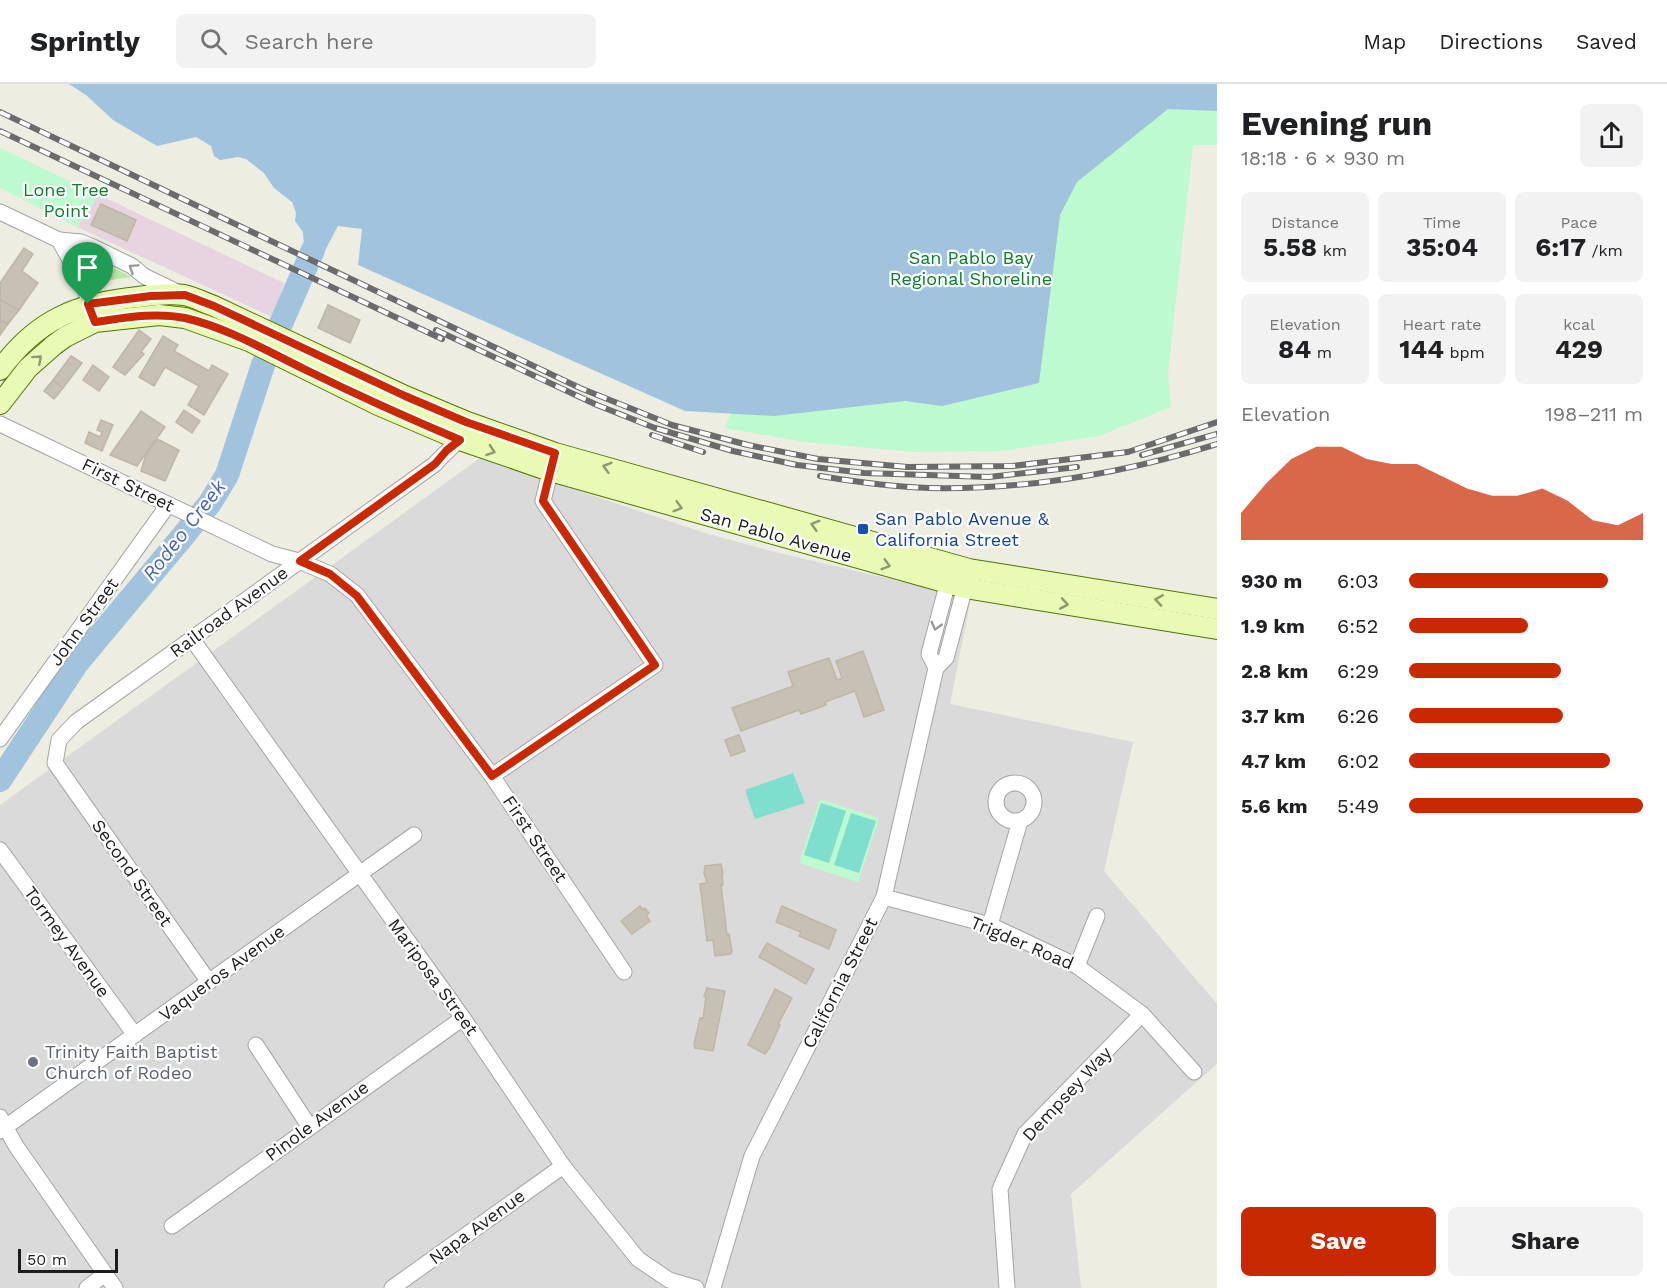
<!DOCTYPE html>
<meta charset="utf-8">
<style>
:root{--surface:#fff;--page:#f2f2f2;--text:#202124;--muted:#757577;--line:#e0e0e0;--accent:#c92900}
body{margin:0;font-family:"Work Sans",sans-serif;background:var(--page);color:var(--text);height:100vh;display:flex;flex-direction:column;font-size:22px;white-space:nowrap}
*{box-sizing:border-box;margin:0}
p{font-size:20px;color:var(--muted)}
.icon{flex:none;width:33px;height:33px;fill:none;stroke:currentColor;stroke-width:2;stroke-linecap:round;stroke-linejoin:round}
.map{position:relative;flex:1;overflow:hidden}
.panel{display:flex;flex-direction:column;background:var(--surface);width:450px}
.panel>*{flex:none}
.scale{position:absolute;left:18px;bottom:15px;width:100px;box-sizing:border-box;padding-left:6px;border:3px solid #1d1d1d;border-top:0;font-size:16px;line-height:21px;white-space:nowrap;color:#1d1d1d;-webkit-text-stroke:4px #fff;paint-order:stroke}
.pin{position:absolute;display:grid;place-items:center;width:51px;height:51px;color:#fff;margin:-62px -26px;border-radius:50% 50% 50% 0;rotate:-45deg;box-shadow:0 0 6px #0007}
.pin .icon{rotate:45deg}
.round{display:grid;place-items:center;flex:none;width:63px;height:63px;border-radius:9px;background:var(--page)}
.headline{display:flex;align-items:center;justify-content:space-between;height:102px;padding:0 24px}
h1{font-size:33px;font-weight:700;line-height:45px}
.metrics{display:grid;grid-template-columns:repeat(3,1fr);gap:9px;height:102px;padding:6px 24px}
.metrics div{display:grid;align-content:center;border-radius:9px;background:var(--page);text-align:center}
.metrics b{font-size:26px;font-weight:700}
.metrics small{font-size:16px;font-weight:400}
.metrics p{font-size:16px}
.chart{height:168px;padding:12px 24px}
.chart p{display:flex;justify-content:space-between}
.chart svg{width:100%;height:108px;margin-top:6px;fill:var(--accent);opacity:.7}
.primary-button{display:flex;gap:12px;margin-top:auto;padding:12px 24px}
.primary-button a{flex:1;height:69px;border-radius:9px;background:var(--accent);color:#fff;font-size:24px;font-weight:700;line-height:69px;text-align:center}
.primary-button a+a{background:var(--page);color:var(--text)}
ul{padding:0 24px;list-style:none;font-size:20px}
li{display:grid;grid-template-columns:96px 72px 1fr;align-items:center;height:45px}
li i{height:15px;border-radius:8px;background:var(--accent)}
header{display:flex;align-items:center;gap:36px;box-sizing:border-box;height:84px;padding:0 30px;background:var(--surface);border-bottom:2px solid var(--line)}
header strong{font-size:28px}
nav{display:flex;gap:33px;margin-inline-start:auto;font-size:21px}
.search{width:420px;height:54px;background:var(--page);display:flex;align-items:center;gap:15px;box-sizing:border-box;padding:0 21px;border-radius:9px;color:var(--muted);font-size:22px}
main{display:flex;flex:1;min-height:0}
.map>svg:first-child{display:block}
.residential{fill:#dbdada}
.industrial{fill:#e7d4e0}
.grass{fill:#baeaa6}
.park{fill:#bdfacf}
.pitch{fill:#7edfce}
.water{fill:#a1c3dd}
.lines{fill:none;stroke-linecap:round;stroke-linejoin:round}
.river{stroke:#a1c3dd;stroke-width:24}
.building{fill:#c6c0b5;stroke:#c0b6a4;stroke-width:1.5}
.street-casing{stroke:#a4a4a4;stroke-width:17}
.secondary-casing{stroke:#517403;stroke-width:22}
.street{stroke:#fff;stroke-width:15}
.secondary{stroke:#e8fab4;stroke-width:20}
.rail-casing{stroke:#6b6b6b;stroke-width:6}
.rail{stroke:#fff;stroke-width:4;stroke-dasharray:11;stroke-linecap:butt}
.oneway{stroke:#999}
.oneway2{stroke:#8d9770}
.route-casing{stroke:#fff;stroke-width:12}
.route{stroke:#c92900;stroke-width:8}
.transit-dot{fill:#1a4fb4;stroke:#fff;stroke-width:2}
.worship-dot{fill:#6b7280;stroke:#fff;stroke-width:2}
.labels{text-anchor:middle;stroke-width:4.5;stroke-linejoin:round;paint-order:stroke}
.park-label{font-size:18px;fill:#097c2a;stroke:#fff}
.street-label{font-size:18px;fill:#1d1d1d;stroke:#fff}
.transit-label{font-size:18px;fill:#164399;stroke:#fff;text-anchor:start}
.worship-label{font-size:18px;fill:#5b616d;stroke:#fff;text-anchor:start}
.water-label{font-size:20px;font-style:italic;fill:#4866ad;stroke:#fff}
</style>
<header>
<strong>Sprintly</strong>
<div class="search"><svg class="icon" aria-label="search" viewBox="0 0 24 24"><circle cx="10" cy="10" r="6"/><path d="M15 15l6 6"/></svg>Search here</div>
<nav><a>Map</a><a>Directions</a><a>Saved</a></nav>
</header>
<main>
<div class="map">
<svg width="1217" height="1204" viewBox="0 0 1217 1204">
<rect width="100%" height="100%" fill="#eeede2"/>
<polygon class="residential" points="480,374 705,449 775,468 971,514 950,620 1133,658 1104,787 1217,920 1217,980 1071,1110 1081,1204 0,1204 0,721"/>
<polygon class="industrial" points="99,111 284,199 276,226 270,232 77,143"/>
<polygon class="grass" points="86,172 89,172 132,193 98,198 86,177 85,174"/>
<g class="park">
<polygon points="779,0 1217,0 1217,61 1193,61 1168,290 1171,323 1099,352 1001,367 913,368 804,358 725,344 730,330"/>
<polygon points="0,64 99,111 77,143 0,104"/>
<polygon points="820,715 879,734 858,798 799,779"/>
</g>
<g class="pitch">
<polygon points="793,689 805,719 755,735 745,706"/>
<polygon points="821,719 846,727 829,779 804,771"/>
<polygon points="851,729 876,737 859,789 834,781"/>
</g>
<polygon class="water" points="69,0 1217,0 1217,27 1168,25 1077,98 1060,131 1039,299 942,322 905,317 774,332 685,327 358,181 362,145 338,142 323,170 304,162 303,148 295,137 296,129 292,118 274,104 264,89 246,75 238,73 220,76 214,72 211,62 196,53 157,62 113,36 86,11"/>
<g class="lines">
<polyline class="river" points="0,696 77,579 183,452 210,419 227,391 263,281 313,166"/>
</g>
<g class="building">
<polygon points="101,120 136,136 127,157 91,141"/>
<polygon points="24,164 33,170 22,187 38,199 19,226 0,216 0,199"/>
<polygon points="0,216 19,226 8,240 0,236"/>
<polygon points="328,221 360,236 350,259 318,244"/>
<polygon points="0,236 8,240 0,251"/>
<polygon points="139,246 151,255 141,268 144,270 125,291 113,283"/>
<polygon points="163,252 178,261 174,267 209,287 212,281 228,290 204,331 188,321 199,302 165,283 154,302 139,293"/>
<polygon points="71,272 82,279 63,304 53,296"/>
<polygon points="93,281 109,293 99,307 83,296"/>
<polygon points="53,296 63,304 54,315 44,307"/>
<polygon points="184,326 200,337 192,349 176,338"/>
<polygon points="141,327 165,343 137,382 110,371"/>
<polygon points="101,336 113,341 102,367 85,359 89,348 100,353 102,348 97,346"/>
<polygon points="157,355 179,366 165,397 141,387 146,370"/>
<polygon points="863,567 884,626 864,633 855,607 825,618 826,621 801,630 799,626 741,647 732,624 793,602 788,588 829,574 837,596 842,594 836,577"/>
<polygon points="739,651 745,667 731,672 725,656"/>
<polygon points="721,780 723,790 722,790 723,801 721,801 727,851 729,850 732,867 731,870 715,872 713,856 707,857 700,800 707,799 704,789 705,782"/>
<polygon points="640,822 643,826 645,824 649,829 646,831 650,837 632,850 621,837"/>
<polygon points="782,822 836,846 829,865 799,852 801,848 776,838"/>
<polygon points="767,859 814,885 806,900 759,873"/>
<polygon points="707,904 725,907 713,967 695,964 694,960 700,934 703,934 706,913 704,912"/>
<polygon points="775,905 792,914 778,940 780,941 770,963 765,970 748,961"/>
</g>
<g class="lines">
<g class="street-casing">
<g id="street">
<polyline points="0,128 59,156 84,201 92,230"/>
<polyline points="59,156 81,158 93,163 132,182 144,192 179,209"/>
<polyline points="0,340 272,470 299,477 330,490 357,511 492,692 624,888"/>
<polyline points="192,555 463,934 563,1082 638,1175 669,1196 696,1204"/>
<polyline points="936,584 929,570 950,490"/>
<polyline points="0,655 168,421"/>
<polyline points="492,692 655,581 543,417 553,376"/>
<circle cx="1015" cy="718" r="19"/>
<polyline points="0,766 135,951"/>
<polyline points="884,813 990,841 1077,882 1142,930 1194,988"/>
<polyline points="990,841 1020,737"/>
<polyline points="1077,882 1097,832"/>
<path d="M209,898L55,679L59,656L76,638L435,380C444,369 458,360 463,348"/>
<polyline points="256,961 309,1042"/>
<polyline points="0,1033 16,1062 115,1204"/>
<polyline points="0,1047 414,751"/>
<polyline points="172,1142 463,934"/>
<polyline points="87,1204 105,1190"/>
<polyline points="392,1204 563,1082"/>
<polyline points="713,1204 752,1072 884,813 936,584 946,574 967,495"/>
<polyline points="1007,1204 1000,1105 1025,1050 1142,930"/>
</g>
</g>
<g class="secondary-casing">
<g id="secondary">
<path d="M0,286C36,236 77,219 138,213C152,211 169,209 184,211C194,213 205,219 214,222L405,312L467,338L555,369L969,485L1217,525"/>
<polyline points="0,320 28,284 54,261 65,253 95,238 159,231 185,234 249,257 378,321 460,356 550,387 965,504 1217,545"/>
</g>
</g>
<use href="#street" class="street"/>
<use href="#secondary" class="secondary"/>
<g class="rail-casing">
<g id="rail">
<polyline points="0,28 580,304 672,341 748,361 818,375 907,383 1013,382 1128,368 1217,338"/>
<polyline points="0,47 442,255"/>
<polyline points="436,246 597,321 655,344 733,367 797,381 864,389 989,393 1077,383"/>
<polyline points="652,351 703,368"/>
<polyline points="1142,371 1217,350"/>
<path d="M820,392C857,398 893,403 929,404C1027,406 1124,389 1217,360"/>
</g>
</g>
<use href="#rail" class="rail"/>
</g>
<defs><path id="oneway-chevron" d="M-2-3.5L2.5 0L-2 3.5" fill="none" stroke-width="1.6" stroke-linecap="round" stroke-linejoin="round" transform="scale(1.5)"/></defs>
<g class="oneway">
<use href="#oneway-chevron" transform="translate(133 184) rotate(-146)"/>
<use href="#oneway-chevron" transform="translate(936 542) rotate(105)"/>
</g>
<g class="oneway2">
<use href="#oneway-chevron" transform="translate(38 275) rotate(-42)"/>
<use href="#oneway-chevron" transform="translate(491 367) rotate(19)"/>
<use href="#oneway-chevron" transform="translate(607 383) rotate(-164)"/>
<use href="#oneway-chevron" transform="translate(678 423) rotate(16)"/>
<use href="#oneway-chevron" transform="translate(815 441) rotate(-164)"/>
<use href="#oneway-chevron" transform="translate(886 481) rotate(16)"/>
<use href="#oneway-chevron" transform="translate(1159 516) rotate(-171)"/>
<use href="#oneway-chevron" transform="translate(1064 520) rotate(10)"/>
</g>
<g class="lines">
<g class="route-casing">
<path id="route" d="M185,211L214,222L405,312L466,338L555,369L543,417L655,581L492,692L357,512L330,490L300,477L435,380L447,366L460,356C408,334 357,311 306,286C267,267 228,244 185,234C155,228 124,234 95,238L88,220L151,212Z"/>
</g>
<use href="#route" class="route"/>
</g>
<rect class="transit-dot" x="857" y="439" width="12" height="12" rx="3"/>
<circle class="worship-dot" cx="33" cy="978" r="6"/>
<g class="labels">
<g class="park-label">
<text x="66" y="112">Lone Tree<tspan x="66" dy="21">Point</tspan></text>
<text x="971" y="180">San Pablo Bay<tspan x="971" dy="21">Regional Shoreline</tspan></text>
</g>
<g class="street-label">
<text transform="translate(128 401) rotate(26)" y="6">First Street</text>
<text transform="translate(776 451) rotate(16)" y="6">San Pablo Avenue</text>
<text transform="translate(229 528) rotate(-36)" y="6">Railroad Avenue</text>
<text transform="translate(84 538) rotate(-54)" y="6">John Street</text>
<text transform="translate(535 755) rotate(56)" y="6">First Street</text>
<text transform="translate(132 789) rotate(55)" y="6">Second Street</text>
<text transform="translate(67 858) rotate(54)" y="6">Tormey Avenue</text>
<text transform="translate(1022 859) rotate(23)" y="6">Trigder Road</text>
<text transform="translate(222 889) rotate(-36)" y="6">Vaqueros Avenue</text>
<text transform="translate(433 893) rotate(54)" y="6">Mariposa Street</text>
<text transform="translate(840 899) rotate(-63)" y="6">California Street</text>
<text transform="translate(1067 1010) rotate(-47)" y="6">Dempsey Way</text>
<text transform="translate(317 1037) rotate(-36)" y="6">Pinole Avenue</text>
<text transform="translate(477 1143) rotate(-36)" y="6">Napa Avenue</text>
</g>
<g class="transit-label">
<text x="875" y="441">San Pablo Avenue &amp;<tspan x="875" dy="21">California Street</tspan></text>
</g>
<g class="worship-label">
<text x="45" y="974">Trinity Faith Baptist<tspan x="45" dy="21">Church of Rodeo</tspan></text>
</g>
<g class="water-label">
<text transform="translate(184 446) rotate(-52)" y="7">Rodeo Creek</text>
</g>
</g>
</svg>
<div class="scale">50 m</div>
<div class="pin" style="left:88px;top:220px;background:#1e9e55"><svg class="icon" aria-label="arrive" viewBox="0 0 24 24"><path d="M6 21V4h12l-3 4 3 4H6"/></svg></div>
</div>
<section class="panel">
<div class="headline"><div><h1>Evening run</h1><p>18:18 · 6 × 930 m</p></div><a class="round"><svg class="icon" aria-label="share" viewBox="0 0 24 24"><path d="M12 15V3M7 8l5-5 5 5M5 13v7h14v-7"/></svg></a></div>
<div class="metrics">
<div><p>Distance</p><b>5.58<small> km</small></b></div>
<div><p>Time</p><b>35:04</b></div>
<div><p>Pace</p><b>6:17<small> /km</small></b></div>
</div>
<div class="metrics">
<div><p>Elevation</p><b>84<small> m</small></b></div>
<div><p>Heart rate</p><b>144<small> bpm</small></b></div>
<div><p>kcal</p><b>429</b></div>
</div>
<div class="chart"><p><span>Elevation</span>198–211 m</p>
<svg viewBox="0 0 160 44" preserveAspectRatio="none"><path d="M0 44V33L10 21L20 11L30 6L40 6L50 11L60 13L70 13L80 18L90 23L100 26L110 26L120 23L130 28L140 36L150 38L160 33V44z"/></svg>
</div>
<ul>
<li><b>930 m</b>6:03<i style="width:85%"></i></li>
<li><b>1.9 km</b>6:52<i style="width:51%"></i></li>
<li><b>2.8 km</b>6:29<i style="width:65%"></i></li>
<li><b>3.7 km</b>6:26<i style="width:66%"></i></li>
<li><b>4.7 km</b>6:02<i style="width:86%"></i></li>
<li><b>5.6 km</b>5:49<i style="width:100%"></i></li>
</ul>
<div class="primary-button"><a>Save</a><a>Share</a></div>
</section>
</main>
